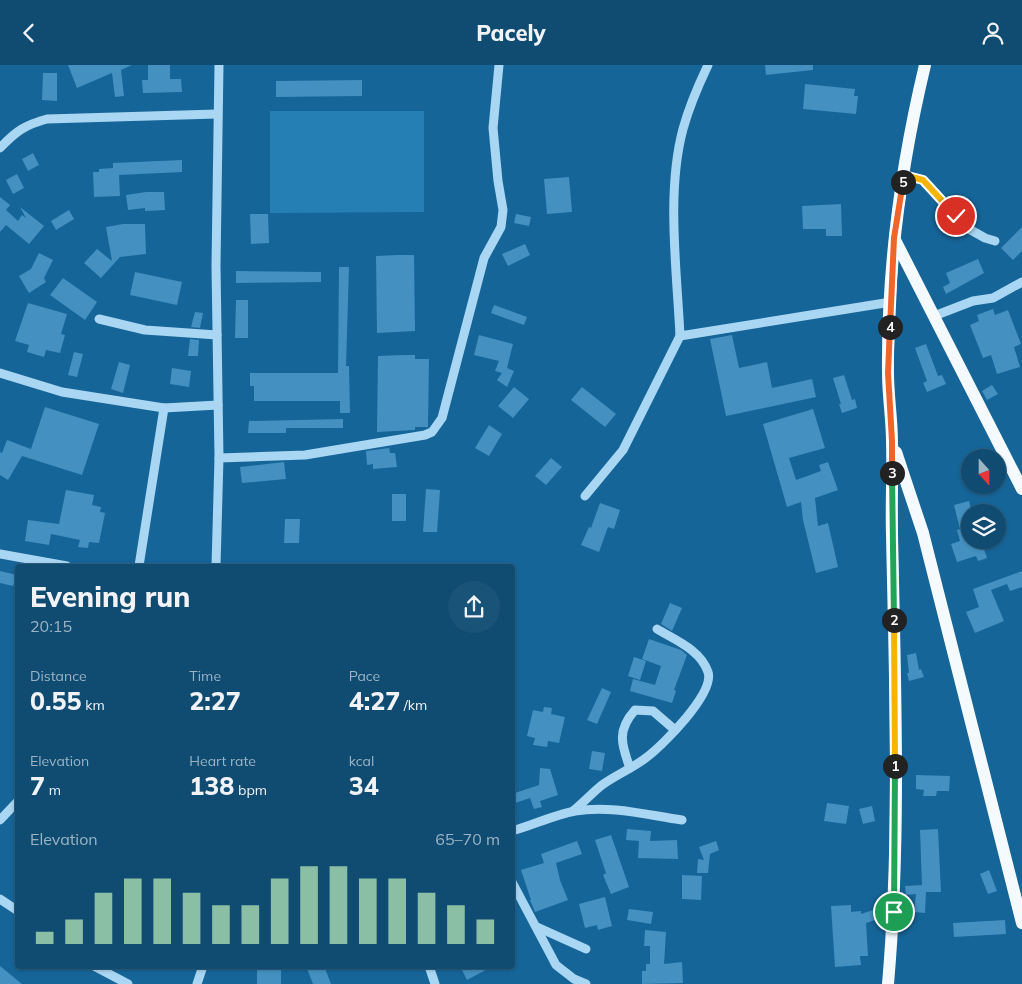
<!DOCTYPE html>
<meta charset="utf-8">
<style>
:root{--surface:#104c72;--page:#195377;--text:#f1f3f6;--muted:#9cb4c4;--line:#306384;--accent:#8abfa5}
body{margin:0;font-family:Mulish,sans-serif;background:var(--page);color:var(--text);height:100vh;display:flex;flex-direction:column;font-size:19px;white-space:nowrap}
*{box-sizing:border-box;margin:0}
p{font-size:16px;color:var(--muted)}
.icon{flex:none;width:28px;height:28px;fill:none;stroke:currentColor;stroke-width:2;stroke-linecap:round;stroke-linejoin:round}
.map{position:relative;flex:1;overflow:hidden}
.sheet{position:absolute;left:15px;top:499px;width:500px;height:405px;display:flex;flex-direction:column;background:var(--surface);border-radius:5px;box-shadow:0 1px 4px #0004,0 0 0 1px var(--line)}
.sheet>*{flex:none}
.needle{width:32px;rotate:159deg}
.buttons{position:absolute;left:961px;top:384px;display:grid;gap:10px}
.buttons a{display:grid;place-items:center;width:45px;height:45px;border-radius:50%;background:var(--surface);box-shadow:0 1px 4px #0004,0 0 0 1px var(--line);font-size:25px}
.pin{position:absolute;display:grid;place-items:center;width:42px;height:42px;color:#fff;margin:-21px;border:2px solid #fff;border-radius:50%;box-shadow:0 1px 5px #0007}
.km{position:absolute;width:25px;height:25px;margin:-12px;border-radius:50%;background:#222;color:#fff;font-size:14px;line-height:25px;text-align:center}
.round{display:grid;place-items:center;flex:none;width:52px;height:52px;border-radius:26px;background:var(--page)}
.head{display:flex;align-items:center;justify-content:space-between;height:85px;padding:0 15px}
h1{font-size:28px;font-weight:800;line-height:38px}
.metrics{display:grid;grid-template-columns:repeat(3,1fr);gap:8px;height:85px;padding:5px 15px}
.metrics div{display:grid;align-content:center}
.metrics b{font-size:25px;font-weight:800}
.metrics small{font-size:14px;font-weight:400}
.metrics p{font-size:14px}
.chart{height:140px;padding:10px 15px}
.chart p{display:flex;justify-content:space-between}
.chart svg{width:100%;height:90px;margin-top:5px;stroke:var(--accent);stroke-width:6}
header{display:flex;justify-content:space-between;align-items:center;height:65px;padding:0 15px;background:var(--surface);font-size:22px;font-weight:800}
.map>svg:first-child{display:block}
.green{fill:#257fb5}
.building{fill:#4390c1}
.lines{fill:none;stroke-linecap:round;stroke-linejoin:round}
.minor{stroke:#a9d6f2;stroke-width:9}
.major{stroke:#f4faff;stroke-width:12}
.split-1-casing{stroke:#fff;stroke-width:10}
.split-2-casing{stroke:#fff;stroke-width:10}
.split-3-casing{stroke:#fff;stroke-width:10}
.split-4-casing{stroke:#fff;stroke-width:10}
.split-5-casing{stroke:#fff;stroke-width:10}
.split-6-casing{stroke:#fff;stroke-width:10}
.split-1{stroke:#22a559;stroke-width:6}
.split-2{stroke:#f5b400;stroke-width:6}
.split-3{stroke:#22a559;stroke-width:6}
.split-4{stroke:#f0652b;stroke-width:6}
.split-5{stroke:#f0652b;stroke-width:6}
.split-6{stroke:#f5b400;stroke-width:6}
</style>
<header><svg class="icon" aria-label="back" viewBox="0 0 24 24"><path d="M15 5l-7 7 7 7"/></svg>Pacely<svg class="icon" aria-label="person" viewBox="0 0 24 24"><circle cx="12" cy="8" r="4"/><path d="M4 21q1-7 8-7t8 7"/></svg></header>
<div class="map">
<svg width="1022" height="919" viewBox="0 0 1022 919">
<rect width="100%" height="100%" fill="#166598"/>
<polygon class="green" points="270,46 424,46 424,147 270,148"/>
<g class="building">
<polygon points="68,0 132,0 121,5 124,31 115,32 112,8 77,23"/>
<polygon points="148,0 170,0 170,14 181,14 182,27 143,28 142,15 148,15"/>
<polygon points="765,0 813,0 813,5 766,10"/>
<polygon points="43,8 57,8 57,36 42,35"/>
<polygon points="362,15 362,31 276,32 276,16"/>
<polygon points="805,19 855,24 854,31 858,31 856,49 803,44"/>
<polygon points="33,88 39,100 28,106 22,94"/>
<polygon points="182,95 182,107 119,110 120,131 94,132 93,107 99,107 99,104 113,103 113,98"/>
<polygon points="17,109 24,123 13,129 6,115"/>
<polygon points="569,112 572,147 547,149 544,114"/>
<polygon points="146,127 164,127 165,145 145,146 145,143 128,145 126,130"/>
<polygon points="0,132 10,140 6,145 18,156 22,150 26,153 20,142 44,161 29,179 6,160 0,167"/>
<polygon points="841,139 842,171 826,171 826,164 803,164 802,141"/>
<polygon points="69,145 74,154 56,165 51,156"/>
<polygon points="250,149 268,149 269,178 251,179"/>
<polygon points="516,149 531,152 529,161 514,158"/>
<polygon points="123,159 145,159 146,189 120,192 101,213 84,198 97,184 112,196 106,162"/>
<polygon points="1022,162 1022,186 1013,195 1001,183"/>
<polygon points="525,179 530,190 508,201 502,189"/>
<polygon points="39,188 53,195 44,213 46,217 29,228 19,211 31,204"/>
<polygon points="398,190 414,190 415,266 377,268 376,191"/>
<polygon points="978,194 984,208 946,229 943,222 950,218 946,208"/>
<polygon points="339,202 349,202 346,301 349,301 350,348 340,348 340,336 254,336 254,321 250,321 250,308 338,308"/>
<polygon points="236,206 321,207 321,217 236,218"/>
<polygon points="135,207 182,217 177,240 130,230"/>
<polygon points="63,213 97,237 85,255 50,230"/>
<polygon points="236,235 248,235 248,273 235,273"/>
<polygon points="28,238 67,249 61,269 65,270 60,288 46,285 44,292 27,287 29,280 15,276"/>
<polygon points="494,240 527,252 524,260 491,248"/>
<polygon points="993,244 995,250 1008,245 1021,279 1014,282 1020,302 997,309 991,290 983,293 970,260 979,256 977,250"/>
<polygon points="195,247 203,248 200,263 191,262"/>
<polygon points="479,270 513,279 507,303 514,306 507,322 497,315 502,308 495,306 499,296 474,290"/>
<polygon points="732,270 739,303 767,297 772,323 812,314 816,332 726,351 710,274"/>
<polygon points="190,274 199,275 198,291 188,291"/>
<polygon points="926,279 938,311 942,310 946,319 927,327 923,318 927,316 915,283"/>
<polygon points="74,287 83,289 77,312 68,310"/>
<polygon points="402,290 415,290 415,294 429,294 428,362 415,362 415,365 377,367 378,291"/>
<polygon points="119,297 130,300 123,328 111,324"/>
<polygon points="172,303 191,306 189,322 170,319"/>
<polygon points="844,310 852,335 855,334 857,343 842,348 839,339 841,339 833,313"/>
<polygon points="992,320 998,329 987,335 982,326"/>
<polygon points="514,322 529,334 513,353 498,341"/>
<polygon points="582,322 616,349 605,362 571,335"/>
<polygon points="45,342 99,359 82,410 22,391 8,415 0,410 0,387 2,388 7,375 31,384"/>
<polygon points="813,344 825,383 789,393 796,415 821,406 819,400 828,397 838,425 815,433 818,461 828,458 838,502 816,508 803,455 801,437 787,442 763,359"/>
<polygon points="343,354 343,363 286,363 286,368 248,368 249,356"/>
<polygon points="489,360 502,369 489,391 475,383"/>
<polygon points="389,383 390,388 395,388 397,402 373,404 373,399 367,400 366,386"/>
<polygon points="551,393 562,402 546,420 535,411"/>
<polygon points="284,397 286,414 242,418 240,402"/>
<polygon points="426,424 440,425 437,467 423,467"/>
<polygon points="66,425 94,430 92,440 101,442 100,447 105,448 99,478 89,477 88,483 78,482 80,475 51,469 49,480 25,476 28,455 59,459"/>
<rect x="392" y="429" width="14" height="27"/>
<polygon points="969,436 972,448 970,448 970,475 981,475 987,493 978,496 976,491 957,497 951,479 960,476 957,465 960,464 954,440"/>
<polygon points="600,438 620,445 614,464 608,462 599,487 581,480 589,462 591,463"/>
<polygon points="285,454 300,454 299,478 284,478"/>
<polygon points="0,506 17,510 13,521 0,518"/>
<polygon points="1022,506 1022,522 1010,526 1007,519 991,525 1004,556 975,568 966,547 979,542 973,524"/>
<polygon points="670,538 682,543 672,566 661,559"/>
<polygon points="649,574 681,585 687,590 674,625 676,626 672,638 630,626 633,614 655,620 661,601 642,594"/>
<polygon points="916,588 919,605 921,604 924,612 909,616 907,608 909,608 907,590"/>
<polygon points="634,592 646,596 640,615 628,611"/>
<polygon points="602,623 611,627 597,659 587,655"/>
<polygon points="544,642 552,643 551,649 565,652 559,678 548,676 547,682 533,680 535,673 527,671 533,645 543,647"/>
<polygon points="592,686 605,688 602,706 589,704"/>
<polygon points="540,703 550,704 558,730 540,736 542,742 534,744 530,733 512,739 512,729 539,720"/>
<polygon points="916,710 950,711 949,726 937,726 936,731 923,731 924,725 916,724"/>
<polygon points="827,738 849,741 846,759 824,756"/>
<polygon points="872,741 875,756 863,759 859,744"/>
<polygon points="627,764 651,766 650,776 677,775 678,794 638,793 639,776 626,775"/>
<polygon points="938,764 941,827 926,827 925,848 914,847 916,829 906,830 905,821 922,820 920,765"/>
<polygon points="611,770 629,822 611,829 603,810 606,808 595,775"/>
<polygon points="577,776 582,789 556,798 560,815 568,835 535,847 530,835 531,835 521,805 544,798 541,789"/>
<polygon points="716,776 719,785 710,789 708,808 697,808 698,794 704,795 699,782"/>
<polygon points="989,805 997,826 988,829 980,809"/>
<polygon points="682,810 702,811 701,835 682,834"/>
<polygon points="605,832 612,861 598,865 597,860 585,863 579,839"/>
<polygon points="851,840 851,847 861,846 861,849 879,843 882,853 866,858 868,891 860,891 861,900 835,902 831,841"/>
<polygon points="629,844 653,847 651,859 627,855"/>
<polygon points="1005,855 1006,869 954,872 953,858"/>
<polygon points="645,865 666,867 664,899 682,897 683,918 642,919 642,906 646,906 646,899 650,899 650,881 644,881"/>
<polygon points="0,901 22,919 0,919"/>
<polygon points="263,901 281,901 281,919 257,919 257,905 263,904"/>
<polygon points="306,901 324,901 331,919 313,919"/>
<polygon points="460,901 493,901 467,915"/>
</g>
<g class="lines">
<g class="minor">
<path d="M0,83C16,66 25,60 47,54L217,49"/>
<polyline points="904,110 923,115 969,164 985,173 995,176"/>
<polyline points="934,251 973,236 993,233 1022,217"/>
<polyline points="99,254 145,265 217,270"/>
<path d="M680,271C677,206 666,127 683,64C689,42 698,21 708,0"/>
<polyline points="0,308 62,327 164,343 218,340"/>
<polyline points="219,393 305,390 425,370 432,367 442,353 484,193 501,162 503,145 498,116 493,63 499,0"/>
<polyline points="585,431 623,385 680,271 891,237"/>
<polyline points="0,489 67,501"/>
<polyline points="139,501 164,343"/>
<polyline points="216,501 219,393 216,201 219,0"/>
<path d="M630,703C621,679 617,665 635,645L653,646L675,665"/>
<path d="M573,746C583,738 592,728 602,720C616,710 633,703 647,692C663,680 715,628 708,607C701,585 675,575 657,564"/>
<polyline points="0,755 18,736"/>
<path d="M512,766C533,760 554,750 575,746C610,740 647,750 682,755"/>
<polyline points="512,817 556,900 574,914 586,919"/>
<polyline points="0,834 18,846"/>
<polyline points="537,862 586,884"/>
<polyline points="94,901 128,919"/>
<polyline points="429,901 435,919"/>
<polyline points="197,919 203,901"/>
</g>
<g class="major">
<polyline points="895,175 1022,424"/>
<polyline points="896,387 923,468 1022,858"/>
<path d="M888,919C901,770 895,619 892,470C891,439 893,408 892,377C892,354 888,331 888,308C887,204 901,100 925,0"/>
</g>
</g>
<g class="lines">
<g class="split-1-casing">
<polyline id="split-1" points="894,847 895,701"/>
</g>
<g class="split-2-casing">
<polyline id="split-2" points="894,555 895,701"/>
</g>
<g class="split-3-casing">
<polyline id="split-3" points="892,408 894,555"/>
</g>
<g class="split-4-casing">
<polyline id="split-4" points="890,262 888,308 892,376 892,408"/>
</g>
<g class="split-5-casing">
<polyline id="split-5" points="890,262 894,173 903,117"/>
</g>
<g class="split-6-casing">
<polyline id="split-6" points="903,117 904,110 923,115 956,151"/>
</g>
<use href="#split-1" class="split-1"/>
<use href="#split-2" class="split-2"/>
<use href="#split-3" class="split-3"/>
<use href="#split-4" class="split-4"/>
<use href="#split-5" class="split-5"/>
<use href="#split-6" class="split-6"/>
</g>
</svg>
<div class="buttons">
<a><svg class="needle" viewBox="-14 -14 28 28"><path d="M0-13l5 13h-10z" fill="#e53935"/><path d="M0 13l5-13h-10z" fill="#9cb4c4"/></svg></a>
<a><svg class="icon" aria-label="layers" viewBox="0 0 24 24"><path d="M12 4l9 5-9 5-9-5zM3 14l9 5 9-5"/></svg></a>
</div>
<div class="pin" style="left:894px;top:847px;background:#1e9e55"><svg class="icon" aria-label="arrive" viewBox="0 0 24 24"><path d="M6 21V4h12l-3 4 3 4H6"/></svg></div>
<div class="pin" style="left:956px;top:151px;background:#d93025"><svg class="icon" aria-label="check" viewBox="0 0 24 24"><path d="M5 12l5 5 9-10"/></svg></div>
<b class="km" style="left:895px;top:701px">1</b>
<b class="km" style="left:894px;top:555px">2</b>
<b class="km" style="left:892px;top:408px">3</b>
<b class="km" style="left:890px;top:262px">4</b>
<b class="km" style="left:903px;top:117px">5</b>
<section class="sheet">
<div class="head"><div><h1>Evening run</h1><p>20:15</p></div><a class="round"><svg class="icon" aria-label="share" viewBox="0 0 24 24"><path d="M12 15V3M7 8l5-5 5 5M5 13v7h14v-7"/></svg></a></div>
<div class="metrics">
<div><p>Distance</p><b>0.55<small> km</small></b></div>
<div><p>Time</p><b>2:27</b></div>
<div><p>Pace</p><b>4:27<small> /km</small></b></div>
</div>
<div class="metrics">
<div><p>Elevation</p><b>7<small> m</small></b></div>
<div><p>Heart rate</p><b>138<small> bpm</small></b></div>
<div><p>kcal</p><b>34</b></div>
</div>
<div class="chart"><p><span>Elevation</span>65–70 m</p>
<svg viewBox="0 0 160 44" preserveAspectRatio="none"><path d="M5 44V38M15 44V32M25 44V19M35 44V12M45 44V12M55 44V19M65 44V25M75 44V25M85 44V12M95 44V6M105 44V6M115 44V12M125 44V12M135 44V19M145 44V25M155 44V32"/></svg>
</div>
</section>
</div>
